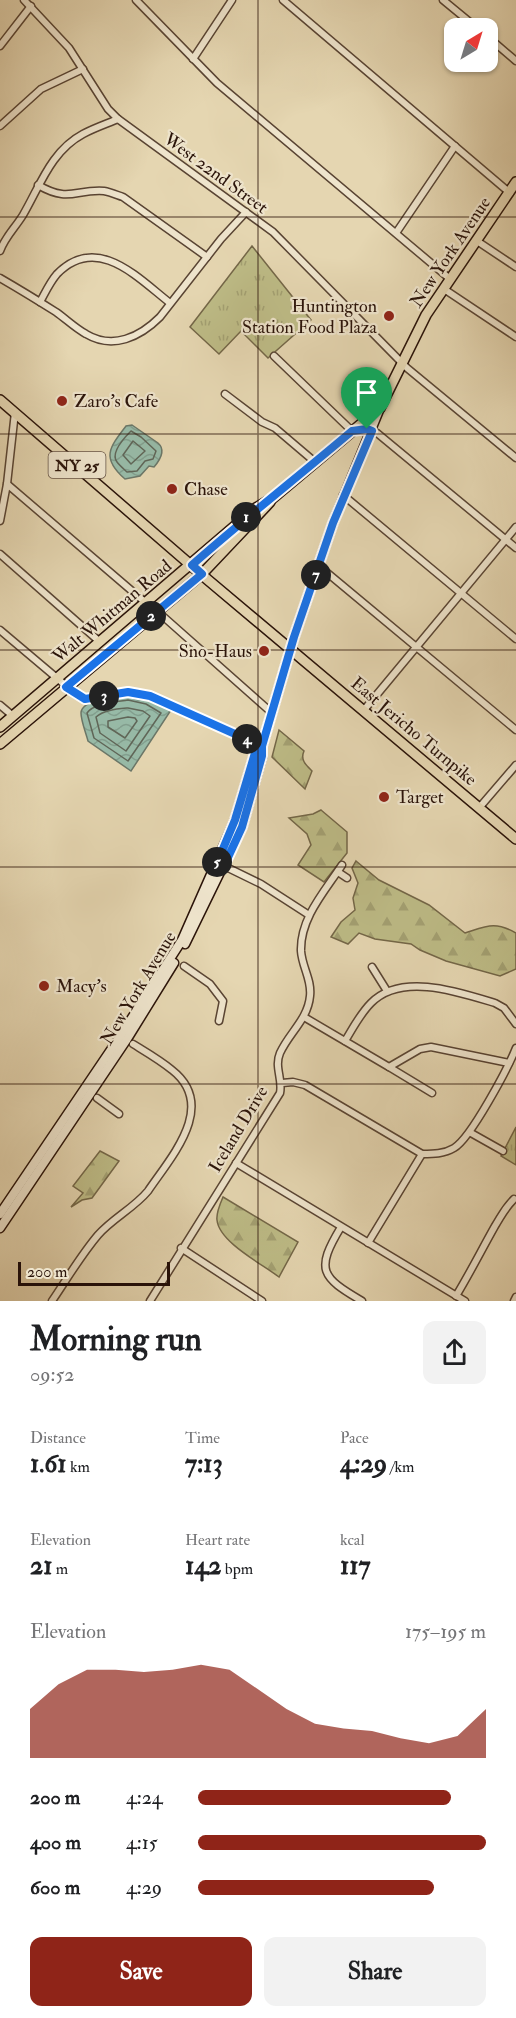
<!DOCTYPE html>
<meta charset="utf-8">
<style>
:root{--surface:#fff;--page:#f2f2f2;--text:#202124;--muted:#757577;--accent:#8f2418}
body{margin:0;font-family:"IM FELL Double Pica",serif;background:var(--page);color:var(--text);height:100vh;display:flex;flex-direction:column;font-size:22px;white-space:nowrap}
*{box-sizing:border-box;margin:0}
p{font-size:20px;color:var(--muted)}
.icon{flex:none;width:33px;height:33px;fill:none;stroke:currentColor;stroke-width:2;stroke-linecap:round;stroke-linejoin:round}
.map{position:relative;height:1301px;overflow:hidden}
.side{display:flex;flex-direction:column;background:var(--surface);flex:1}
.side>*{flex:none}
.needle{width:39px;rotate:38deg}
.fabs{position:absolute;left:444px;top:18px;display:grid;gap:12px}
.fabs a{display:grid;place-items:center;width:54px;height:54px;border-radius:12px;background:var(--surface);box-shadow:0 2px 4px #0004;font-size:30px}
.scale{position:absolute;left:18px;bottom:15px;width:152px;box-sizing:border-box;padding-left:6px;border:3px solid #2a1309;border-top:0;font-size:16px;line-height:21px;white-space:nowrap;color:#2a1309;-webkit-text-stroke:4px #eee4cc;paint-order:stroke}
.pin{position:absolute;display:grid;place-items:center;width:51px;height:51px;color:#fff;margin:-62px -26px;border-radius:50% 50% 50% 0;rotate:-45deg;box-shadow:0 0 6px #0007}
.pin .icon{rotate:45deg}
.km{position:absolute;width:30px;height:30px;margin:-15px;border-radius:50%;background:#222;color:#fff;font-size:16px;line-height:30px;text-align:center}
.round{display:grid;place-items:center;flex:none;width:63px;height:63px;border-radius:12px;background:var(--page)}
.summary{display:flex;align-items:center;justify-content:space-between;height:102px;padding:0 30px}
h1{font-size:33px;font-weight:800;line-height:45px}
.metrics{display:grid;grid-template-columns:repeat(3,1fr);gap:9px;height:102px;padding:6px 30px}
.metrics div{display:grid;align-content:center}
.metrics b{font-size:26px;font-weight:800}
.metrics small{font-size:16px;font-weight:400}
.metrics p{font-size:16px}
.chart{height:168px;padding:12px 30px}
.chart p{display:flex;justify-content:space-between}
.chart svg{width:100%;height:108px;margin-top:6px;fill:var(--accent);opacity:.7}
.button{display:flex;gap:12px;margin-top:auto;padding:12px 30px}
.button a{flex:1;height:69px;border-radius:12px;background:var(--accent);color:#fff;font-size:24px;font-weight:800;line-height:69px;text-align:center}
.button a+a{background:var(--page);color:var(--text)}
ul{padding:0 30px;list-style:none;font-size:20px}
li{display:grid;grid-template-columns:96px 72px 1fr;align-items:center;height:45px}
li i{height:15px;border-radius:8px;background:var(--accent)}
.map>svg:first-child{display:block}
.forest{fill:url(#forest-firs);stroke:#746748;stroke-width:1.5}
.park{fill:url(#park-tufts);stroke:#746748;stroke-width:1.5}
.water{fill:url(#water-waves);stroke:#6b7768;stroke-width:1.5}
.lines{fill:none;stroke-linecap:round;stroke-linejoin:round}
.shore{stroke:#606658;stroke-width:1.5}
.street-casing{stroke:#594433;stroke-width:9}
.secondary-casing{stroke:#2a1309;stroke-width:11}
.primary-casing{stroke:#2a1309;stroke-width:12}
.street{stroke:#eee4cc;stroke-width:6}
.secondary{stroke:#eee4cc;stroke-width:8}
.primary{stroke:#e5d6b1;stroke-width:9}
.route-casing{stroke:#fff;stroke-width:12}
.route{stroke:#1a73e8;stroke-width:8}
.grid{fill:none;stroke:#2a1309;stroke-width:1.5;stroke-opacity:0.55}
.poi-dot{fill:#8f2418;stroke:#eee4cc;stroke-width:2}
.labels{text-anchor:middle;stroke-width:4.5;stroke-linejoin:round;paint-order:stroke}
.shield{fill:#eee4cc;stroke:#655244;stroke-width:1.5}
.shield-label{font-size:16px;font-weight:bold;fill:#2a1309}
.street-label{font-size:18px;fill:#2a1309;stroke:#eee4cc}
.poi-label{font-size:18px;fill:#2a1309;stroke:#eee4cc;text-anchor:start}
</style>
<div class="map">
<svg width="516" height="1301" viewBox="0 0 516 1301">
<defs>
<pattern id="forest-firs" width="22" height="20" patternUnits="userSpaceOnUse" patternTransform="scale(1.5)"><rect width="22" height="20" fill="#bdbb86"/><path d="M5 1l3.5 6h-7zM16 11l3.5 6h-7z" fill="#a3a072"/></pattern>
<pattern id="park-tufts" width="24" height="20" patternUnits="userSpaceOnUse" patternTransform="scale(1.5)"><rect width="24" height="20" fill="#bdbb86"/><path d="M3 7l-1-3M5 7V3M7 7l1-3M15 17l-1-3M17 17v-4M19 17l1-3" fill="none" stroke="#a3a072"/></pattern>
<pattern id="water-waves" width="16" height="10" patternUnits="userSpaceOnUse" patternTransform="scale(1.5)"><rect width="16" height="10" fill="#97baa7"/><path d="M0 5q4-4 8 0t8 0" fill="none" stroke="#829f8e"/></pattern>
</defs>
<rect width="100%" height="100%" fill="#e5d6b1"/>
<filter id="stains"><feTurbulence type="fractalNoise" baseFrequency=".00333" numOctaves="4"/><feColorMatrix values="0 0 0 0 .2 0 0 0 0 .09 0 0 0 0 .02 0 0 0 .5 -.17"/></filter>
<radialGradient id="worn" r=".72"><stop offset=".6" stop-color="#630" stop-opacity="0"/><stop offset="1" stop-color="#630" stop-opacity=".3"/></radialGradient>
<g class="forest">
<path d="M279,730L304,751C300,760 306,765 312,771L305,789L272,757Z"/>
<polygon points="321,810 347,832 347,853 324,882 298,865 311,845 307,834 289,818 313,814"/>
<path d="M356,861L379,880L429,905L465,933C487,926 495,921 516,933V969L500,976L446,961L420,950L411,944L375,939L359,933L348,944L331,937L341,922L355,910L353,898L358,883L352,868Z"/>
<polygon points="100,1151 119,1161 92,1198 82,1200 71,1207 83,1193 73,1186"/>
<path d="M223,1197L298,1242L279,1277C262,1264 219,1242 217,1220C216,1213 220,1204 223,1197Z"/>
</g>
<g class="park">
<polygon points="252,246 311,320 268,358 241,331 219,354 190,327"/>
<polygon points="516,1127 516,1165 501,1156"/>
</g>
<g class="water">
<path d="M132,425L158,443C166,450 160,460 154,467L149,466L140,476L125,479C101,458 109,448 126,426Z"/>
<path d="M128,694L148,698L171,710L131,771L88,741C86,733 81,721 81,713C81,700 117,695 128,694Z"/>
</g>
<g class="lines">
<g class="shore">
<path d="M131,431L141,437L156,451L153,459L145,461L137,471L127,472C125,470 119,465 117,462C110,453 125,437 131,431Z"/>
<polygon points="133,441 145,451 131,464 123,455"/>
<path d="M128,700L146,704L161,713L128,761L94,738L87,713C94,703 116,702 128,700Z"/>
<path d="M128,708L143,711L150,716L126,751L100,733L96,717C103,710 117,709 128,708Z"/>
<polygon points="128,717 135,718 137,721 125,738 108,727 108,721"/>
</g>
<g class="street-casing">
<g id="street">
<polyline points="24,0 69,48 108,109 118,119 273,232 407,368 516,458"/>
<polyline points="136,0 217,83 450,279"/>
<polyline points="283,0 510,193"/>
<polyline points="443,0 477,28"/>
<polyline points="488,37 516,61"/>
<polyline points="0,46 31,6"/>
<polyline points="193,59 232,0"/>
<polyline points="0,126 41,89 83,69"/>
<path d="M38,185C69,203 75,189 104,191C110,192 117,195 123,197L207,257"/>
<polyline points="396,233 455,146"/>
<polyline points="477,241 516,267"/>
<path d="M0,251C5,237 15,228 23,215C40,186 51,151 83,134C94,128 106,124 118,119"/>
<path d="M0,278C19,289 37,300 56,312C66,319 75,328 86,334C113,350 140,337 160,317L221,239L246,212"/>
<polyline points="444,289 516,337"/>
<path d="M40,302C45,293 50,282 57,274C97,233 138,278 170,303"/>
<polyline points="274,356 352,431"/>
<polyline points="225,394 262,422 275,428 315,462"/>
<polyline points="372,431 377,433 516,548"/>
<polyline points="7,484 146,603"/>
<polyline points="343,495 516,639"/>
<polyline points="0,521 7,484 15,412"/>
<polyline points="0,554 100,642"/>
<polyline points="319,566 516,730"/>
<polyline points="157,611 272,713"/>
<polyline points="0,630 77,695 85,699 128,692 150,696 262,746"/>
<polyline points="0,705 13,716"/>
<polyline points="364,710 516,527"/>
<polyline points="479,808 516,765"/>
<polyline points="220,864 261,884 309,915"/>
<polyline points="338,872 347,878"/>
<polyline points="184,966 210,984 223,1001 219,1021"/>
<polyline points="372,967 387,991"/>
<polyline points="304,1017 389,1067 420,1049 431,1047 509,1063"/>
<path d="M345,1041C353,1028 360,1014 371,1003C401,972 459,992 495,1003L504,1008L516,1024"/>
<polyline points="389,1067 432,1093"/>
<path d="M282,1083L293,1082L305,1085L422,1154C433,1154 444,1154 454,1148C471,1138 508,1068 516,1048"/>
<polyline points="97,1098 119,1114"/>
<polyline points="471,1133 503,1151"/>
<polyline points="236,1163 465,1301"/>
<path d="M341,1227C315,1270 321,1277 362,1301"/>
<polyline points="368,1243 422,1154"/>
<polyline points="181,1248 262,1301"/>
<path d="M456,1296C470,1273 482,1249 495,1226C502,1215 504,1209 514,1199"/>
<path d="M52,1301C67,1279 81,1255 98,1235C113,1218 134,1208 148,1191C171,1157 218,1106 172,1070C160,1060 146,1052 133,1044"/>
<path d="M150,1301L280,1093C283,1079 274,1067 280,1053C289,1033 308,1019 310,996C312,980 302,967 301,951C300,918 325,891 342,865"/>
<polyline points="514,1301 516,1297"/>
</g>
</g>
<g class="secondary-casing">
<g id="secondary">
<polyline points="185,944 242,827 262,757 262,746"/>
<polyline points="0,1214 121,1035 182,940 235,820 255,753 262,746 294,637 333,523 380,408"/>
<polyline points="0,1228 127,1039 174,963"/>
</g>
</g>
<g class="primary-casing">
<g id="primary">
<polyline points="0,400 208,580 516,839"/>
<polyline points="0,727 256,508 273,498 380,408 426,315 516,182"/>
<polyline points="0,744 202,574 270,502"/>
</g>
</g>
<use href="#street" class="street"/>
<use href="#secondary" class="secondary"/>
<use href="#primary" class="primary"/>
</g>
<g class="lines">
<g class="route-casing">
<path id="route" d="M367,429L352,431C299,476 244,519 192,565L202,574L66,687L85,699L128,692L150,696L262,746V756L242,827L224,866L217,863L235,820L255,753L262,746L294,637L333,523L372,431L367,429"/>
</g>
<use href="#route" class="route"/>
</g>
<path class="grid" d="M258,0V1301M0,217H516M0,434H516M0,650H516M0,867H516M0,1084H516"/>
<g class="poi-dot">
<circle cx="389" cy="316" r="6"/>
<circle cx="62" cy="401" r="6"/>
<circle cx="172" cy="489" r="6"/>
<circle cx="264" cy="651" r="6"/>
<circle cx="384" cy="797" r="6"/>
<circle cx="44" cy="986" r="6"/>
</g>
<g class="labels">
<rect class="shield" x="48.5" y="452" width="57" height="26" rx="4.5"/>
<g class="shield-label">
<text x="77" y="471">NY 25</text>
</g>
<g class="street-label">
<text transform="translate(216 173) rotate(36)" y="6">West 22nd Street</text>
<text transform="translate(450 252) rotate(-56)" y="6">New York Avenue</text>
<text transform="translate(112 611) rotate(-40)" y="6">Walt Whitman Road</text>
<text transform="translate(414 731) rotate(40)" y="6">East Jericho Turnpike</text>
<text transform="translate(138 988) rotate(-59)" y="6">New York Avenue</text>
<text transform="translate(238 1129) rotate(-59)" y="6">Iceland Drive</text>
</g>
<g class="poi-label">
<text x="377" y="312" text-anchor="end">Huntington<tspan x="377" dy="21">Station Food Plaza</tspan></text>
<text x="74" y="407">Zaro's Cafe</text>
<text x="184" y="495">Chase</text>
<text x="252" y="657" text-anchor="end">Sno-Haus</text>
<text x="396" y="803">Target</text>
<text x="56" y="992">Macy's</text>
</g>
</g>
<rect width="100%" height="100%" filter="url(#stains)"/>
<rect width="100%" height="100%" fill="url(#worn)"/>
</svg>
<div class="fabs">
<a><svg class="needle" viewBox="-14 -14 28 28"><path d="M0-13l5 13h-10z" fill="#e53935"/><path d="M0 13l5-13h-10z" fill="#757577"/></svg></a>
</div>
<div class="scale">200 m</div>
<div class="pin" style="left:367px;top:429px;background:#1e9e55"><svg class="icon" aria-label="arrive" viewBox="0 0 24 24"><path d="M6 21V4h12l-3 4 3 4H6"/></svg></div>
<b class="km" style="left:246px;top:517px">1</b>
<b class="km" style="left:151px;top:616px">2</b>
<b class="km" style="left:104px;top:696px">3</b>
<b class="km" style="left:247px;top:739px">4</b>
<b class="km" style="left:217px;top:862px">5</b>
<b class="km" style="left:316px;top:575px">7</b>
</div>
<section class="side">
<div class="summary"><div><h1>Morning run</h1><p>09:52</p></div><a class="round"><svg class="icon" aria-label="share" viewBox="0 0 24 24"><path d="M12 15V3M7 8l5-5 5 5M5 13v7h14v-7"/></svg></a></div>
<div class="metrics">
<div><p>Distance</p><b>1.61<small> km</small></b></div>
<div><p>Time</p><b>7:13</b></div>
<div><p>Pace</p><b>4:29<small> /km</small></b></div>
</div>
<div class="metrics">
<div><p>Elevation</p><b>21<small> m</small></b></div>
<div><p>Heart rate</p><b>142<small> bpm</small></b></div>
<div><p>kcal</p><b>117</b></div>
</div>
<div class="chart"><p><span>Elevation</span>175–195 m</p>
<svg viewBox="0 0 160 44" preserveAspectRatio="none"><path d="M0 44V24L10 14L20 8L30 8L40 9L50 8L60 6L70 8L80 16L90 24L100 30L110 32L120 33L130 36L140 38L150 35L160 24V44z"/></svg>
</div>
<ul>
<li><b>200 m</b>4:24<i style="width:88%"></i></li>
<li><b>400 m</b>4:15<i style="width:100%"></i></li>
<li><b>600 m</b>4:29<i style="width:82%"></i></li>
</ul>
<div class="button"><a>Save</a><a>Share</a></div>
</section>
